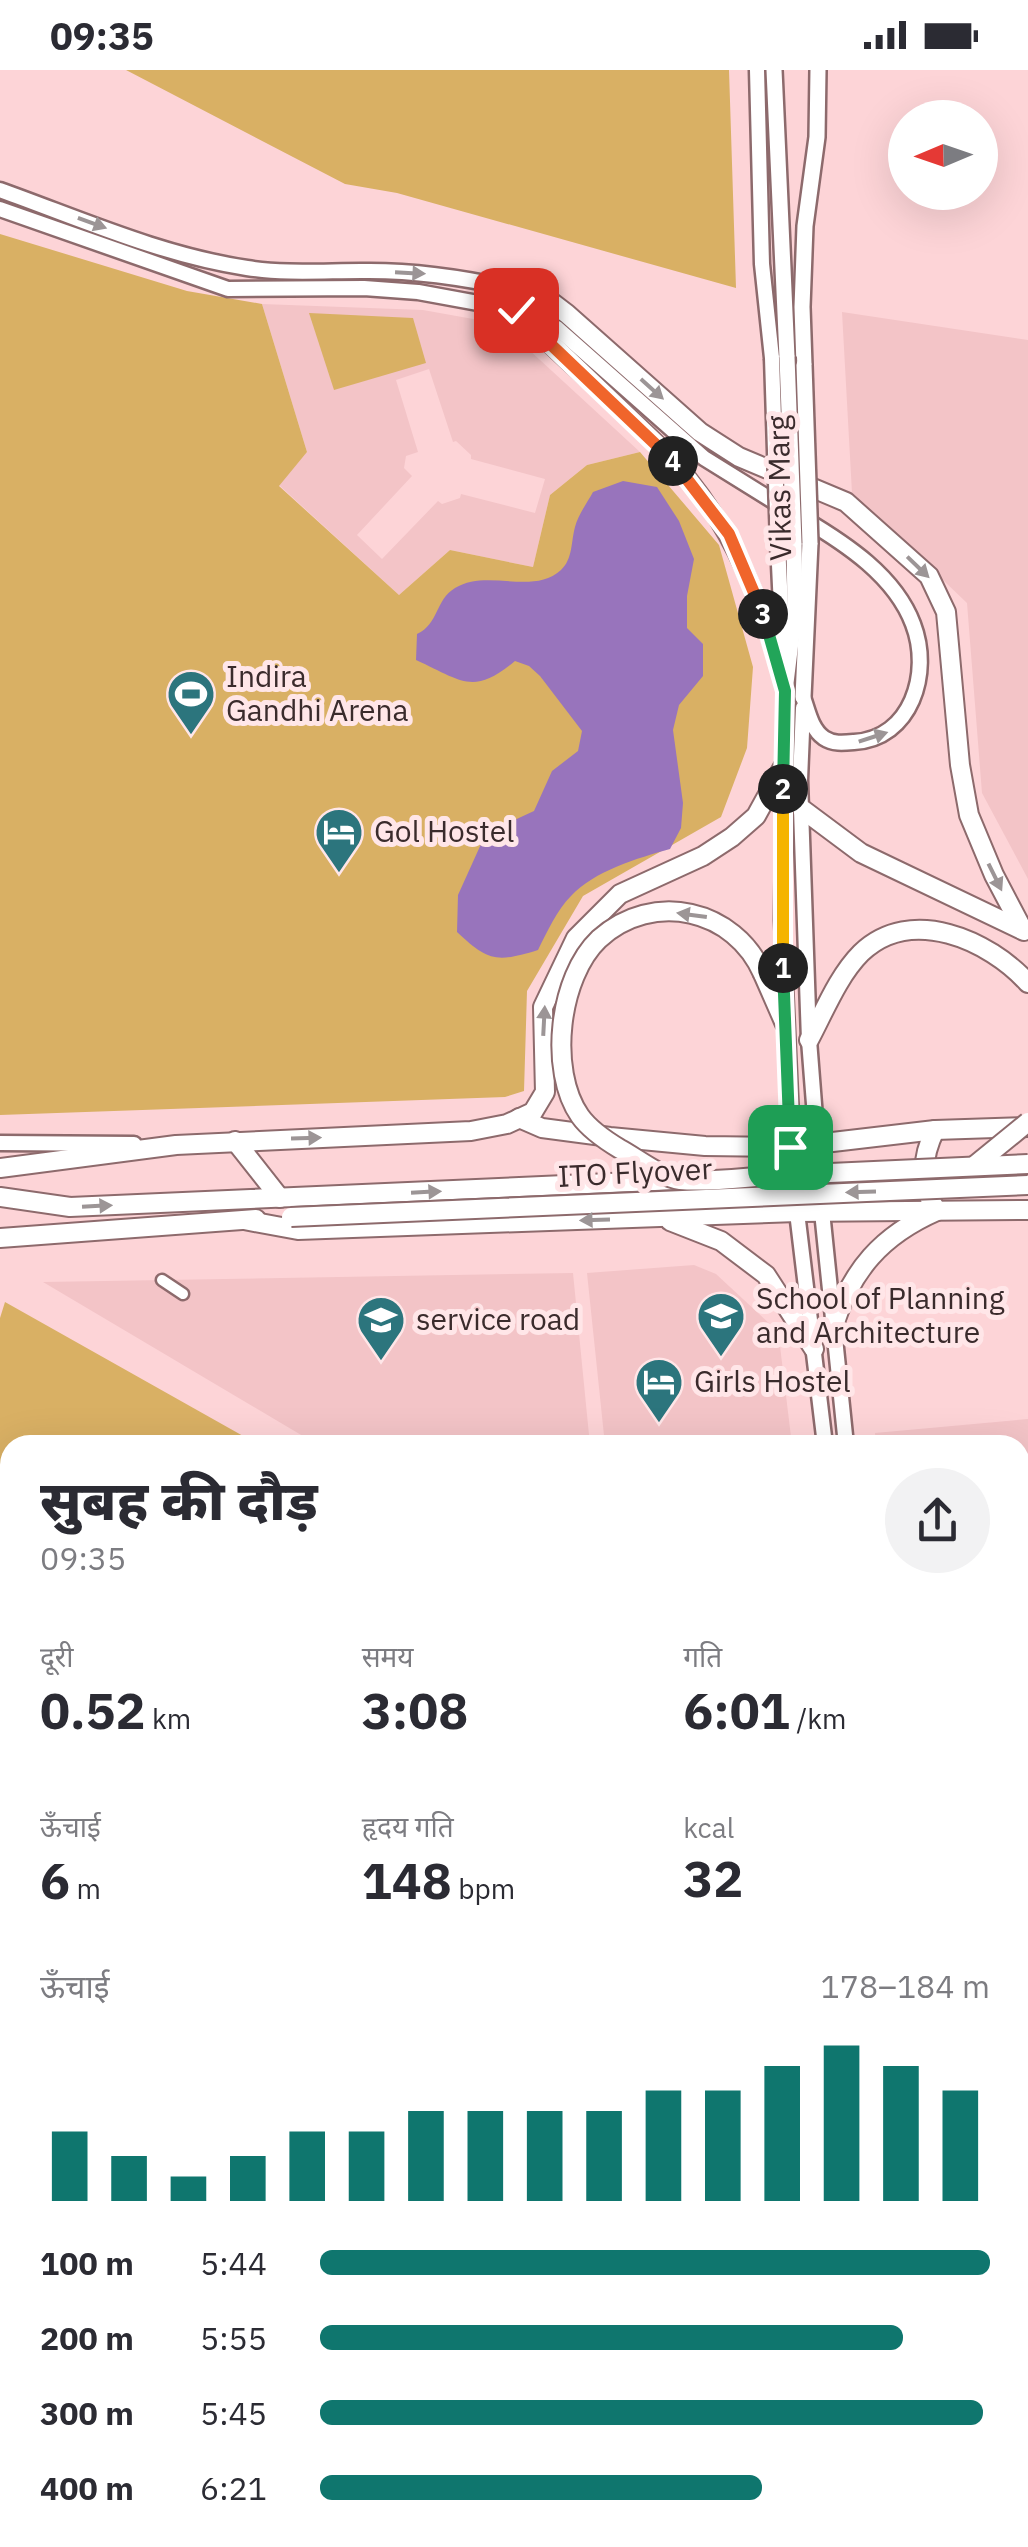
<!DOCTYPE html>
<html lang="hi">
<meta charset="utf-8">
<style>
:root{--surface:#fff;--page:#f2f2f3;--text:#2b2b33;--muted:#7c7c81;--accent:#0f766e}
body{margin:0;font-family:"IBM Plex Sans","Noto Sans Devanagari",sans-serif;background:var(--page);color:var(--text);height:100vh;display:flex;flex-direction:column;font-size:38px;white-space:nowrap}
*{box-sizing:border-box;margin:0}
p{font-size:32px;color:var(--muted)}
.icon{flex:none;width:55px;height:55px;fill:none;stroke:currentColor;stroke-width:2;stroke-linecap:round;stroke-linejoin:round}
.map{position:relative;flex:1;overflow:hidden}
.drawer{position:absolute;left:0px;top:1365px;width:1030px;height:1112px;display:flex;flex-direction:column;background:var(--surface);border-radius:30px 30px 0 0;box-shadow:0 10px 40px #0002}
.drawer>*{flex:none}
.needle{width:65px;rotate:268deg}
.tools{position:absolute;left:888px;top:30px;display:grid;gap:20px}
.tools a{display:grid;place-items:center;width:110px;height:110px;border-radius:50%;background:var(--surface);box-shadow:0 10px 40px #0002;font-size:50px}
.pin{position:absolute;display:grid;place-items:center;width:85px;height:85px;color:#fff;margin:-42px;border-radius:20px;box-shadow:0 5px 15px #0006}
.km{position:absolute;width:50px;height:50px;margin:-25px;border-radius:50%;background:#222;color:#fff;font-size:28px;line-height:50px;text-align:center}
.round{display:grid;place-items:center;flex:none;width:105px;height:105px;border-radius:52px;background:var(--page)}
.summary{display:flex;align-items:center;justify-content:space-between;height:170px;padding:0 40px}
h1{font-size:55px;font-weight:800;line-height:75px}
.figures{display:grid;grid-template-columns:repeat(3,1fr);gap:15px;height:170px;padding:10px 40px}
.figures div{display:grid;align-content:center}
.figures b{font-size:50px;font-weight:800}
.figures small{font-size:28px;font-weight:400}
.figures p{font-size:28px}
.chart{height:280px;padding:20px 40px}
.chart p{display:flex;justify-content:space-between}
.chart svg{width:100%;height:180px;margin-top:10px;stroke:var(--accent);stroke-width:6}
ul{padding:0 40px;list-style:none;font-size:32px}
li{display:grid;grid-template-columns:160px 120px 1fr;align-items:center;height:75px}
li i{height:25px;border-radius:12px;background:var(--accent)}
.status{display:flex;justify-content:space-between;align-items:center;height:70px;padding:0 50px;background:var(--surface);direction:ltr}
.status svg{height:28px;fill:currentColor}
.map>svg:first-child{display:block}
.built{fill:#f3c4c7;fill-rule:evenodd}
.green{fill:#d9b064}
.water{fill:#9874bc}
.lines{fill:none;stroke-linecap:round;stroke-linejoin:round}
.street-casing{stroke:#8d6a6c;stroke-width:15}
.secondary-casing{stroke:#8d6a6c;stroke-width:19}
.primary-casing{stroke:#8d6a6c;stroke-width:20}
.highway-casing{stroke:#8d6a6c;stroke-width:22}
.street{stroke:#fff;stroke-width:10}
.secondary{stroke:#fff;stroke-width:14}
.primary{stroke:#fff;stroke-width:15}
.highway{stroke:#fff;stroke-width:18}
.secondary-bridge-casing{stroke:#8d6a6c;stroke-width:19;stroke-linecap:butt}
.primary-bridge-casing{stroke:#8d6a6c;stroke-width:20;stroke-linecap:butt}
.highway-bridge-casing{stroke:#8d6a6c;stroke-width:22;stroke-linecap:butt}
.secondary-bridge{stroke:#fff;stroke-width:14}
.primary-bridge{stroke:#fff;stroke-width:15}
.highway-bridge{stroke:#fff;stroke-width:18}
.oneway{fill:#9c9596}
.split-1-casing{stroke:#fff;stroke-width:20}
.split-2-casing{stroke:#fff;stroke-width:20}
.split-3-casing{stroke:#fff;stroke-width:20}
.split-4-casing{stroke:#fff;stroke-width:20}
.split-5-casing{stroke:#fff;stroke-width:20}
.split-6-casing{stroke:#fff;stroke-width:20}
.split-1{stroke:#22a559;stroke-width:12}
.split-2{stroke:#f5b400;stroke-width:12}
.split-3{stroke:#22a559;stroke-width:12}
.split-4{stroke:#f0652b;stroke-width:12}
.split-5{stroke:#f0652b;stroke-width:12}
.split-6{stroke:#f5b400;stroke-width:12}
.labels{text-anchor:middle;stroke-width:10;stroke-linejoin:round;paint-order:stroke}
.street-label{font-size:30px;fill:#3a2b2c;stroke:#ffe6e8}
.poi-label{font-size:30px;fill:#3a2b2c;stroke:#ffe6e8;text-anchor:start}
</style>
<div class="status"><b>09:35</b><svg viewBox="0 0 49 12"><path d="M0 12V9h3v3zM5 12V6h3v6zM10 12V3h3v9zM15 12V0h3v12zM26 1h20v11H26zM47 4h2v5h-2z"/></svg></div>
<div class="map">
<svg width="1028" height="2477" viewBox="0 0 1028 2477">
<rect width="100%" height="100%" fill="#fdd4d7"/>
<g class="built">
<path d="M262,234L423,240L501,254L640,382L587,395L550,425L533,497L450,480L399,525L279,415L307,382ZM429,299L453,372L456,371L471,385V389L545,409L535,443L461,424L460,428L442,434L438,431L382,489L357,465L412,406L404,398L406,386L418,382L396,310Z"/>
<polygon points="842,242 1028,270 1028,809 982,723 967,533 852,423"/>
<polygon points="694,1195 716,1204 772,1256 780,1276 792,1375 605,1375 587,1203"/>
<polygon points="573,1203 590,1375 318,1375 43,1212"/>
<polygon points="1028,1349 1028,1428 1020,1429 1020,1375 876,1375 875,1363"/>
<polygon points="1028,1843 1028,2028 1020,2029 1020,1844"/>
<polygon points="10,2044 10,2122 0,2123 0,2045"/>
<polygon points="0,2302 10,2362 10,2468 28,2468 29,2477 0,2477"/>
<polygon points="659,2468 771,2468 765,2477 654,2477"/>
</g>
<g class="green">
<polygon points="126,0 729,0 736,218 397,123 345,114"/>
<polygon points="0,164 187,221 262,234 307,382 279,416 399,525 450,480 533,497 550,425 587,395 640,382 719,475 753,597 747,678 721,747 583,826 527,921 524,1021 505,1027 0,1045"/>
<polygon points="309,243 413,248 426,293 334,320"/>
<polygon points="5,1232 259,1375 10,1375 10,2018 0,2019 0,1248"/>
</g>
<path class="water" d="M623,411L657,417L679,451L694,489L687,526V558L703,574V606L679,635L673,660L683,733L681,758L670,779C638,788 594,801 571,826C557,840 547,862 538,880C496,893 488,891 457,862L458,825L486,763L534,741L552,701L578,681L582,661L540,606L529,596L515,591C473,626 462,611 416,590L417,564C439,554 435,530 455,518C488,498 532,526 561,500C573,489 571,471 575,457C578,445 587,433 593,422Z"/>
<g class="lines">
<g class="street-casing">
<g id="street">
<polyline points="162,1210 183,1224"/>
<polyline points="4,2298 10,2352"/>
<polyline points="0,2451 10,2450"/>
<polyline points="23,2468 25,2477"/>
<polyline points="67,2468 69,2477"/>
<polyline points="975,2477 981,2468"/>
</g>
</g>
<g class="secondary-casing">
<g id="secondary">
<polyline points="757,0 762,194 772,288"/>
<path d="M0,120C81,149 161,185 247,198C284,204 323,201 361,201C414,200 467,208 519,220"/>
<polyline points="0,139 228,219 364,218 418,222 516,240 535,245 557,258 704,388 786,439"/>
<path d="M517,241C559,288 610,327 656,372C717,432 754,507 776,589"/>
<polyline points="778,474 785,621 782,850 794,1112"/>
<path d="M803,627C808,641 811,659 824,668C833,674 843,673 854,672C911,669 932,603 913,554C895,506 846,474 804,449"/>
<polyline points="803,638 800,710 809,970 820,1111"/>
<polyline points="0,1073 134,1074"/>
<polyline points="821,1132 846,1375"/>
<polyline points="796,1134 825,1375"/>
<polyline points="1020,2058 1028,2058"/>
<polyline points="1020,2083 1028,2083"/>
<polyline points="1020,2148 1028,2135"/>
<polyline points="0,2170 10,2169"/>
<polyline points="0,2191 10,2190"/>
<polyline points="800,2477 806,2468"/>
<polyline points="823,2477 828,2468"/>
</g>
</g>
<g class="primary-casing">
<g id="primary">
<polyline points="774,0 787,287"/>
<polyline points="804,295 802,237 805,156 817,67 818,0"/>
<polyline points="785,621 795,539 794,473"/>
<polyline points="803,627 810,473"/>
</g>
</g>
<g class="highway-casing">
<g id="highway">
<polyline points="519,220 550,231 567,244 700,362 739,387 846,432 929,506 946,542 960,695 969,745 994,805 1023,860"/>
<polyline points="802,739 861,783 1024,861"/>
<polyline points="763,904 785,954"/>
<path d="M809,970C824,942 838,906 861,883C911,835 989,870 1028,913"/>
<polyline points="519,1048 542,1058 610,1067 705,1076 790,1077 935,1060 1028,1057"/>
<polyline points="235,1071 280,1128"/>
<polyline points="0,1098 176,1075 471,1061 507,1054 533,1042 545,1022 543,937 576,868 620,824 703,786 732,767 756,746 783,697"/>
<polyline points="0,1127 70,1137 677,1110"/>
<polyline points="244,1150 298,1160 797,1142 1028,1140"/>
<polyline points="670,1151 721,1171 766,1205 814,1279"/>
<polyline points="0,1168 256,1149"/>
<path d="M833,1258C851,1200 882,1165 937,1141C919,1116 922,1086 935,1060"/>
</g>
</g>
<use href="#street" class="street"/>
<use href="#secondary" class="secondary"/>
<use href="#primary" class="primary"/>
<use href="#highway" class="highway"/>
<g class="secondary-bridge-casing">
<polyline id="secondary-bridge" points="772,288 778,474"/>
</g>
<g class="primary-bridge-casing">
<g id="primary-bridge">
<polyline points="787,287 794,473"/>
<polyline points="804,295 810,473"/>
</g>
</g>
<g class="highway-bridge-casing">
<g id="highway-bridge">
<path d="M763,904C735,839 653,820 599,869C559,907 548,1000 580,1046C590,1060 605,1070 620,1079C637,1088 662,1108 680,1110C714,1113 752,1106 786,1105C867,1101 947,1098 1028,1094"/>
<polyline points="974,1096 1028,1052"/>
<polyline points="291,1147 1028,1115"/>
</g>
</g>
<use href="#secondary-bridge" class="secondary-bridge"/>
<use href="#primary-bridge" class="primary-bridge"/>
<use href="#highway-bridge" class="highway-bridge"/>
</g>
<defs><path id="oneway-solid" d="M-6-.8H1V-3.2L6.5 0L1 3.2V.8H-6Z" transform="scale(2.5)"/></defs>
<g class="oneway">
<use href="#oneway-solid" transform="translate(92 153) rotate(20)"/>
<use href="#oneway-solid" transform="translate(410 203) rotate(3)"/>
<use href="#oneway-solid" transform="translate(652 319) rotate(42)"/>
<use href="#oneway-solid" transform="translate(918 497) rotate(44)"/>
<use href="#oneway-solid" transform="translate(873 667) rotate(-18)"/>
<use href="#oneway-solid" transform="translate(995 807) rotate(64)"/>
<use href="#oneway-solid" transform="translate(692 845) rotate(-172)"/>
<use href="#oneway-solid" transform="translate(544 951) rotate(-87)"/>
<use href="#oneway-solid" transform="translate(306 1068) rotate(-2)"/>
<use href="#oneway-solid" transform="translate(426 1122) rotate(-3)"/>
<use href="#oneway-solid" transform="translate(861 1122) rotate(178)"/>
<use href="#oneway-solid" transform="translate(97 1136) rotate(-3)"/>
<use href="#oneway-solid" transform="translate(595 1150) rotate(178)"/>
</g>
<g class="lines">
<g class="split-1-casing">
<polyline id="split-1" points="783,898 790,1077"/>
</g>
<g class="split-2-casing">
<polyline id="split-2" points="783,719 783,898"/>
</g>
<g class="split-3-casing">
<polyline id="split-3" points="763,544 785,621 783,719"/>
</g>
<g class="split-4-casing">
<polyline id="split-4" points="673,391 729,464 763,544"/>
</g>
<g class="split-5-casing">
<polyline id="split-5" points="543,267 673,391"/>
</g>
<g class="split-6-casing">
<polyline id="split-6" points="516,240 543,267"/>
</g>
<use href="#split-1" class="split-1"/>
<use href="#split-2" class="split-2"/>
<use href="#split-3" class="split-3"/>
<use href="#split-4" class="split-4"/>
<use href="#split-5" class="split-5"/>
<use href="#split-6" class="split-6"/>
</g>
<defs>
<g id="stadium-pin" transform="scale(2.5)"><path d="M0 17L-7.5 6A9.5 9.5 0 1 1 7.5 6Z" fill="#2c757d" stroke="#ffe6e8"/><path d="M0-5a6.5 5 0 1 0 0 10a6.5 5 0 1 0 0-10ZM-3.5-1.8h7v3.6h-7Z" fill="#fff"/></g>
<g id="hotel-pin" transform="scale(2.5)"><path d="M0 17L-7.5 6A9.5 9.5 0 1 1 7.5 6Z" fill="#2c757d" stroke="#ffe6e8"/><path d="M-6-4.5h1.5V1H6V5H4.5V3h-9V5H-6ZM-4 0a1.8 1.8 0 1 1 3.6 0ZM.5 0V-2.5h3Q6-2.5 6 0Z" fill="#fff"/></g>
<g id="university-pin" transform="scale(2.5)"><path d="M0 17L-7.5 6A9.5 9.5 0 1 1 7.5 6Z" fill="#2c757d" stroke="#ffe6e8"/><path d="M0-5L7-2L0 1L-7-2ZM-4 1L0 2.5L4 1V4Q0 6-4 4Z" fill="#fff"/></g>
</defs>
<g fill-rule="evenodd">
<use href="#stadium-pin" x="191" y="624"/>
<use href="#hotel-pin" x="339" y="762"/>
<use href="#university-pin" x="721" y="1246"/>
<use href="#university-pin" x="381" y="1250"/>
<use href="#hotel-pin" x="659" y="1312"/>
</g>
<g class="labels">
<g class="street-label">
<text transform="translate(780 418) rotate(-91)" y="10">Vikas Marg</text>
<text transform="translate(635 1103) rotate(-3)" y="10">ITO Flyover</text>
</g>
<g class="poi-label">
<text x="226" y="617">Indira<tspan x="226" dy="34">Gandhi Arena</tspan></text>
<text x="374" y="772">Gol Hostel</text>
<text x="756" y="1239">School of Planning<tspan x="756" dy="34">and Architecture</tspan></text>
<text x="416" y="1260">service road</text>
<text x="694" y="1322">Girls Hostel</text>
</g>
</g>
</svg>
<div class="tools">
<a><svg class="needle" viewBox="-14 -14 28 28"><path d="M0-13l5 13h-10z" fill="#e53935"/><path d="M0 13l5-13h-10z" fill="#7c7c81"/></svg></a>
</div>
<div class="pin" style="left:790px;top:1077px;background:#1e9e55"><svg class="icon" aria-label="arrive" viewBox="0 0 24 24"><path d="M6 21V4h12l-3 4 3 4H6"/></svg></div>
<div class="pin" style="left:516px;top:240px;background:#d93025"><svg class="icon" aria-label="check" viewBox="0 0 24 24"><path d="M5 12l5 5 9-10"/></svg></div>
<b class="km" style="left:783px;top:898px">1</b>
<b class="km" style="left:783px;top:719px">2</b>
<b class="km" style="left:763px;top:544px">3</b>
<b class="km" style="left:673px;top:391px">4</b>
<section class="drawer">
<div class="summary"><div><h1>सुबह की दौड़</h1><p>09:35</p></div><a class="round"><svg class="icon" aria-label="share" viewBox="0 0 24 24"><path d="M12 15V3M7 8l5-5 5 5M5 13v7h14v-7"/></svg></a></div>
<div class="figures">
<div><p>दूरी</p><b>0.52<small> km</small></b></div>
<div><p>समय</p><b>3:08</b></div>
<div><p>गति</p><b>6:01<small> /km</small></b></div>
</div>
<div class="figures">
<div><p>ऊँचाई</p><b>6<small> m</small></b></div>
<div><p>हृदय गति</p><b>148<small> bpm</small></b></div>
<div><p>kcal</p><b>32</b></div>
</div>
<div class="chart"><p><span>ऊँचाई</span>178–184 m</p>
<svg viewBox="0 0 160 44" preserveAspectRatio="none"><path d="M5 44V27M15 44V33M25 44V38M35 44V33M45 44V27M55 44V27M65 44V22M75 44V22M85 44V22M95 44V22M105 44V17M115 44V17M125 44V11M135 44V6M145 44V11M155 44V17"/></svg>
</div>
<ul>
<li><b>100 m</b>5:44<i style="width:100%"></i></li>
<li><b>200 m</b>5:55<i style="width:87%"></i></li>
<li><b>300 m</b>5:45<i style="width:99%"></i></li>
<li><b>400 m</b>6:21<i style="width:66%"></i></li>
</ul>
</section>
</div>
